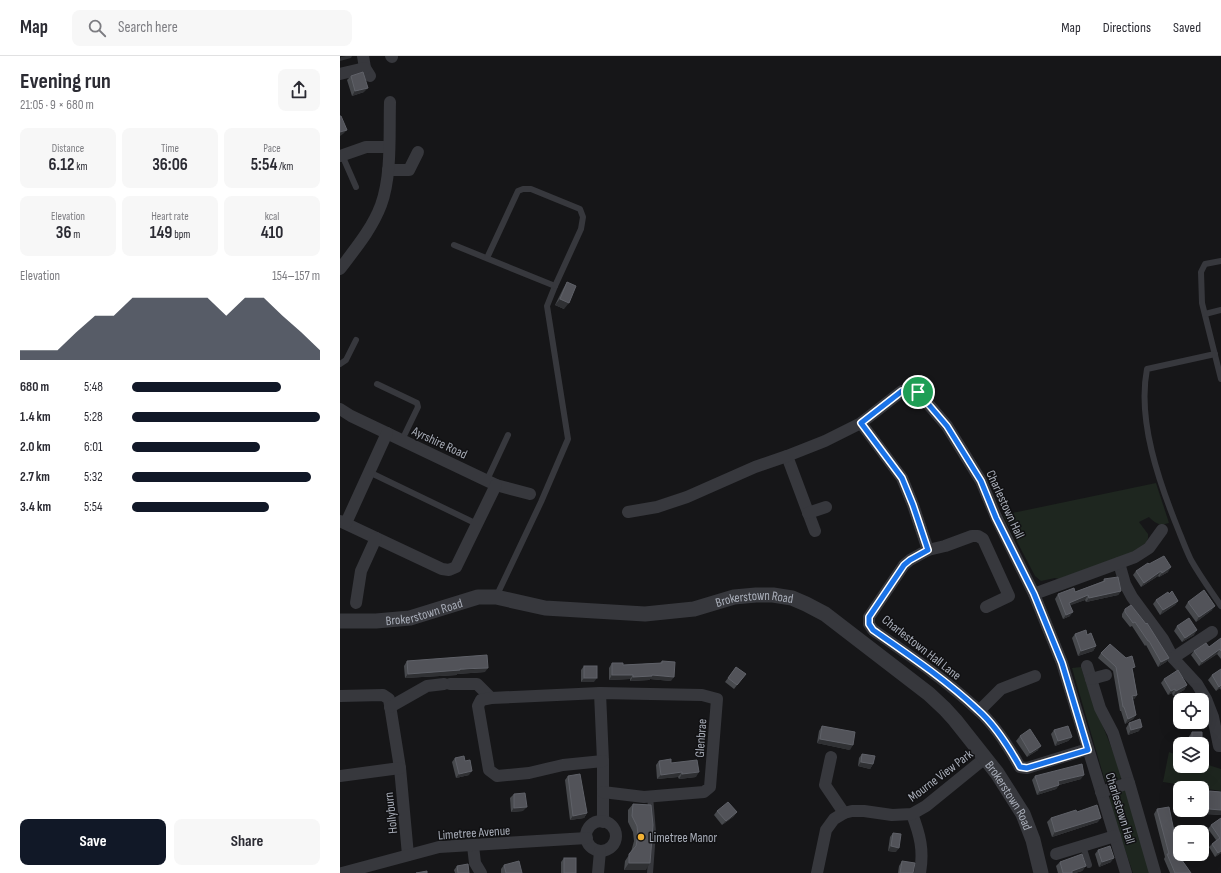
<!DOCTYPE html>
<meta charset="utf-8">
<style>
:root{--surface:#fff;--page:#f7f7f7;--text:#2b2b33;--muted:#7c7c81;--line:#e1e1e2;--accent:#111827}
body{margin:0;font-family:"Sofia Sans Condensed",sans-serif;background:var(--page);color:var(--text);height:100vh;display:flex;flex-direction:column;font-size:15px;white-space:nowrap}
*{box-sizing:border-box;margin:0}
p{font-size:13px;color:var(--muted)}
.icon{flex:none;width:22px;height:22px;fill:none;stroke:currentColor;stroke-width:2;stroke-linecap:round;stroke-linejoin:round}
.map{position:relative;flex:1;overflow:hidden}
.side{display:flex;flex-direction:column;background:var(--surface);width:340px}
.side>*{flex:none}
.controls{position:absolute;left:833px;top:637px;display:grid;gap:8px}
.controls a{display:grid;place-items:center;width:36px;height:36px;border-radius:8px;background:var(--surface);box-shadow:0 4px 16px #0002;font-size:20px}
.pin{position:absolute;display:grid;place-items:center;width:34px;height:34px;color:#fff;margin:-17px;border:2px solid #fff;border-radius:50%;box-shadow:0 1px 4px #0007}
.round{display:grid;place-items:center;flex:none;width:42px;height:42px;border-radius:8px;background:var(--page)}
.summary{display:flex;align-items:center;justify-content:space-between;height:68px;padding:0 20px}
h1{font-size:22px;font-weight:700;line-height:30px}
.metrics{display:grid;grid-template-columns:repeat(3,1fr);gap:6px;height:68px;padding:4px 20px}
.metrics div{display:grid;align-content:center;border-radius:8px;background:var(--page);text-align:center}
.metrics b{font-size:17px;font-weight:700}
.metrics small{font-size:11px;font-weight:400}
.metrics p{font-size:11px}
.chart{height:112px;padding:8px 20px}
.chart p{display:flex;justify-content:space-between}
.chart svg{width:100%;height:72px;margin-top:4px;fill:var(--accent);opacity:.7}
.button{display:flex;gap:8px;margin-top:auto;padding:8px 20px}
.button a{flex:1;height:46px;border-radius:8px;background:var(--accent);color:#fff;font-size:16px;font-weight:700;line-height:46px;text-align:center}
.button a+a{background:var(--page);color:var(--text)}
ul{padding:0 20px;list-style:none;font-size:13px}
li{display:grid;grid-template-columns:64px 48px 1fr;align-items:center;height:30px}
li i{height:10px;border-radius:5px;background:var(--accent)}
header{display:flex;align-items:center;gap:24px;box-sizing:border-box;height:56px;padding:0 20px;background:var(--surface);border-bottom:1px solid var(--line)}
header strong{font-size:19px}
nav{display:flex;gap:22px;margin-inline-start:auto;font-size:14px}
.search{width:280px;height:36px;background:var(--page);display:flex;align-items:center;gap:10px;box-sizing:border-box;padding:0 14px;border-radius:8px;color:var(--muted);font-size:15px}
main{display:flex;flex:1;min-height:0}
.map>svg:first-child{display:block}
.green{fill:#1e261f}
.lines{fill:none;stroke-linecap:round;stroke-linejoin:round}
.service{stroke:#37383d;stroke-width:6}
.minor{stroke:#37383d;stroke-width:12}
.tertiary{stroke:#37383d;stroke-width:15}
.wall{fill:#47494d}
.shaded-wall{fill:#2f3033}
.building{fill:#525359;stroke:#5f6168}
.route-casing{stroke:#fff;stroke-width:8}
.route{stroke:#1a73e8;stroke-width:5}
.poi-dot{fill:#f2b134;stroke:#111113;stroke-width:1.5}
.labels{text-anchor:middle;stroke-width:3;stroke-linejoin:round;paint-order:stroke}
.street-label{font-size:13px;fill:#a8adb8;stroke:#111113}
.poi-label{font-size:13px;fill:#a8adb8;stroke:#111113;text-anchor:start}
</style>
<header>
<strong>Map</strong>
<div class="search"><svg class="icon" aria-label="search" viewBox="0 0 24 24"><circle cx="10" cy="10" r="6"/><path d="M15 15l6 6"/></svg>Search here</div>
<nav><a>Map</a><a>Directions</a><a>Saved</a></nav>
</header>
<main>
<section class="side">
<div class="summary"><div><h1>Evening run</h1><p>21:05 · 9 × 680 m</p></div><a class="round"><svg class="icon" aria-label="share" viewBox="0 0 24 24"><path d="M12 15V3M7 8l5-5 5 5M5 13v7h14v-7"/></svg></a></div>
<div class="metrics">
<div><p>Distance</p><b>6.12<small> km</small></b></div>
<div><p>Time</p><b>36:06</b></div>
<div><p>Pace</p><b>5:54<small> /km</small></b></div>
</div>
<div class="metrics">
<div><p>Elevation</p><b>36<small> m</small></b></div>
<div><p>Heart rate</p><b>149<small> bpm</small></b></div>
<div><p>kcal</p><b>410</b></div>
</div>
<div class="chart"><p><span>Elevation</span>154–157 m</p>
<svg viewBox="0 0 160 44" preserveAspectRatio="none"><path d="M0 44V38L10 38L20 38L30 27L40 17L50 17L60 6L70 6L80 6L90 6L100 6L110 17L120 6L130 6L140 17L150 27L160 38V44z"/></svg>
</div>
<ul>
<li><b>680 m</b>5:48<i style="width:79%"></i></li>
<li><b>1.4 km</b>5:28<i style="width:100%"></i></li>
<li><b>2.0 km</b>6:01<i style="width:68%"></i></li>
<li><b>2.7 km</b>5:32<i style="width:95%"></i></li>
<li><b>3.4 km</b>5:54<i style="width:73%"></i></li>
</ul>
<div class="button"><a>Save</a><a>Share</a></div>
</section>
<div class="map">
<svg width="881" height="817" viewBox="0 0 881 817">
<rect width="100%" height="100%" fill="#161618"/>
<g class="green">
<path d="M816,427L829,467C820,470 816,468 809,461L799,466L808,478V482L806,487L793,496L719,523L715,522L701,525L695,520L663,459Z"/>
<polygon points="741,611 750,638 780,713 782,720 778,726 769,728 765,725 732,612"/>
<polygon points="829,696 840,700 840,710 862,710 862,707 881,713 881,735 823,726"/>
<path d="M780,734L786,735L812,817H793L769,747C769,738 772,736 780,734Z"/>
</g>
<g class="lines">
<g class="service">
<polyline points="2,99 16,131"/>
<polyline points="114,189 215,230 207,250 228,383 201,446 156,541"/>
<polyline points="147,202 178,135 183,133 191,133 240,153 243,161 241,173 215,230"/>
<polyline points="881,205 865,208 861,216 862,247 881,323"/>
<polyline points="865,258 881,254"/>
<path d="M875,298L807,313C797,364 819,426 838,473C842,483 846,494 851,504C860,520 871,535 881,550"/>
<polyline points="0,308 6,304 16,284"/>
<polyline points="37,328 77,347 78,351 62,384"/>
<polyline points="29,416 137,468"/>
<polyline points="147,424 168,379"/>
<polyline points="310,740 313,776 310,817"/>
<polyline points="743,790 749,809"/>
</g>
<g class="minor">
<polyline points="23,0 25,12 30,20"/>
<polyline points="51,0 52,1"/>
<polyline points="0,18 25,12"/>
<polyline points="0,100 26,91 48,91"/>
<polyline points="48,114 69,114 78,96"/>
<path d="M0,213C15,193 32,173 41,149C52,119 49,78 50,46"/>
<polyline points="0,353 11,360 156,429 190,438"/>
<polyline points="521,367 562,422 573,449 588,494"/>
<polyline points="447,400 475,475"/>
<polyline points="288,456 317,451 347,441 415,411 447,400 485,385 521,367 562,335 572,334 578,336 607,370 641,425 656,461 694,538 722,607 786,817"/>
<polyline points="468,457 486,451"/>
<polyline points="0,465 102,513 109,514 116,511 156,429"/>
<polyline points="6,467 47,377"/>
<polyline points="779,507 785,528 792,541 823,583 833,602 857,628 866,643 873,661 879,690 881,690"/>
<polyline points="694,538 795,501 809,492 822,474"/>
<polyline points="16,547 21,515 36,482"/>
<path d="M646,551L669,540L643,483L638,480H632L605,490L588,494L570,504L564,509L529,561V568L533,574C569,599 606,624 638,654C654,668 670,693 680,711L687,712L748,693"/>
<polyline points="833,602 872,576"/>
<polyline points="747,610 760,652 773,677 789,727"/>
<polyline points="751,623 766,619"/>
<polyline points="110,628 137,628 151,642"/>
<polyline points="260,637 263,705 263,766"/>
<polyline points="0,640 43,639 49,643 60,712 68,799"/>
<polyline points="50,651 87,630 104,628"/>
<polyline points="639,655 661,633 695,620"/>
<polyline points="491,701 485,729 504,757"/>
<polyline points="0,720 60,712"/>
<polyline points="263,736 304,741 364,736 370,731 377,643 362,639 260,637 151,642 141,644 138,650 149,714 157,720 189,717 223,709 263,705"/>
<polyline points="761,736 789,727 815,817"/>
<path d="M572,758C580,779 584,794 580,817"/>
<circle cx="261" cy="780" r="15"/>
<polyline points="133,790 135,807 141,817"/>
<polyline points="716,798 775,780"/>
<polyline points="2,817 99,791 247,782"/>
<polyline points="258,817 260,795"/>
<polyline points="477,817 486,774 494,763 504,757 512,755 524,755 552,759 572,758 586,750 645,702"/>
</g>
<path class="tertiary" id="s1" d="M0,565H36L70,562L138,541H156L205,552L305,558L354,553L394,541L416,539H433L452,542L466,548L485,558L589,638L605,653L615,664L657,717L683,758L693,784L701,817"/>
</g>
<g class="wall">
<polygon points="11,20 24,36 12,40 7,24"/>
<polygon points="227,226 224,253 215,249 223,233"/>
<polygon points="809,508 828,516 819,521 818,520 801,531 793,519 796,515"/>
<polygon points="764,523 781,535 778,539 746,546 745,544 730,549 730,560 723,563 715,543 718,538 735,536 763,525"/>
<polygon points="829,538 838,545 835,549 820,559 813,548 816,544"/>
<polygon points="848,546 872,554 856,566 845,551"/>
<polygon points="785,553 829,602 826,606 818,611 806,589 805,590 792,570 790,571 782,561 782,558"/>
<polygon points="837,570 854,579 842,586 834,575"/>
<polygon points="735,578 756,590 753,595 738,600 732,582"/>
<polygon points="881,582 881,603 877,598 859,610 851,599 854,595 869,591"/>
<polygon points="761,597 793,615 797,639 794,643 793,643 796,659 793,663 785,668 781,655 780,655 773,615 758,602"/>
<polygon points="67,605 145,616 117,618 117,619 65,622 64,610"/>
<polygon points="322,605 331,625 310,623 309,624 290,625 290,623 269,624 269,612 272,607 283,609 320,607"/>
<polygon points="244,610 254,626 241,626 241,614"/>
<polygon points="396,611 406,618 394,633 385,626"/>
<polygon points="881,613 881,634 880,632 876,635 868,624 872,619"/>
<polygon points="824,623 847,629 844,634 833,640 832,637 828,639 821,627"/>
<polygon points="840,649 840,664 836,654"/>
<polygon points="789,667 799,675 788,679 786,672"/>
<polygon points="482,670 510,694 477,687 479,675"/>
<polygon points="714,674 732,681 728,685 715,690 711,678"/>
<polygon points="852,676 862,688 846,688 846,685"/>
<polygon points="680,680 698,694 687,701 676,685"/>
<polygon points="522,698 533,708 530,713 518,710 519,702"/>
<polygon points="115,702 125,705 129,719 116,722 112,706"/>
<polygon points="319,705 356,721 339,723 338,721 317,723 316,709"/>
<polygon points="228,720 247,757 244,762 230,764 225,724"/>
<polygon points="695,720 741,723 719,729 716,733 697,739 692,724"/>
<polygon points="869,735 881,736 881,759 866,758 866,740"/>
<polygon points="174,738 183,755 171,756 170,742"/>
<polygon points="293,748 306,814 284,814 285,805 291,796 294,785 293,776 288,766 288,754"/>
<polygon points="817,753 834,775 843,805 851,817 830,817 824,803 825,801 814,758"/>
<polygon points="377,755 397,756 393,761 382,769 374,759"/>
<polygon points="737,756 758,766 712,781 707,766 711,762"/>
<polygon points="881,762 881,797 875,801 869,791 876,784 868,773 871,769"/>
<polygon points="553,777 556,796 548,795 550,781"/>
<polygon points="758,794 771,806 759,811 755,798"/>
<polygon points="224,802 236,817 221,817 221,806"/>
<polygon points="562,805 573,817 558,817 559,810"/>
<polygon points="720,806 746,810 742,815 735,817 718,817 716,810"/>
<polygon points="164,809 182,817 161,817 161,813"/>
<polygon points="117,810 129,817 115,817 114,814"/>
</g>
<g class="shaded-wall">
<polygon points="6,0 12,0 11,2 0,5 0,3 1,1"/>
<polygon points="28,32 24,36 12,40 15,35"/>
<polygon points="7,74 3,78 0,80 0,76"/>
<polygon points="220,243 229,247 224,253 215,249"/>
<polygon points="831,511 828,516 819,521 822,517"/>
<polygon points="821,515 818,520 801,531 804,527"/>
<polygon points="781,535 778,539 746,546 749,542"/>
<polygon points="748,539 745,544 726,551 729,547"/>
<polygon points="838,545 835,549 820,559 823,554"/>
<polygon points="875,550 872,554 856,566 859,561"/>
<polygon points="733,556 730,560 723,563 726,559"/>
<polygon points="857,574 854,579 842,586 845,582"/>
<polygon points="756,590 753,595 738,600 741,595"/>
<polygon points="880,593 877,598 859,610 862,606"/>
<polygon points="829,602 826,606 818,611 821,606"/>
<polygon points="148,612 145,616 117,618 117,619 65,622 68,618"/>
<polygon points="272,619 293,619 290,623 269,624"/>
<polygon points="312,619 334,621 331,625 310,623 309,624 290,625 293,621"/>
<polygon points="244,622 257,622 254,626 241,626"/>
<polygon points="847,629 844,634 833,640 836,635"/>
<polygon points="881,629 880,632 876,635 879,631"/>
<polygon points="835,633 832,637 828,639 831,635"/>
<polygon points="797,639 794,643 789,644 792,640"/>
<polygon points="796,659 793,663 785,668 788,663"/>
<polygon points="848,666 853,666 846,668"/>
<polygon points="802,671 799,675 788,679 791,674"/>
<polygon points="732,681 728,685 715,690 718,685"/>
<polygon points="480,683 513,689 510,694 477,687"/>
<polygon points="701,690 698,694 687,701 690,697"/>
<polygon points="521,706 533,708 530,713 518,710"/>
<polygon points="132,715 129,719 116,722 119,718"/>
<polygon points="342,716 338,721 317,723 321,719"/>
<polygon points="359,716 356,721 339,723 342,718"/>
<polygon points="744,719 741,723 715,730 718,725"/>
<polygon points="719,729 716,733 697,739 700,735"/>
<polygon points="187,751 183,755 171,756 174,752"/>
<polygon points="869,753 881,754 881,759 866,758"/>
<polygon points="397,756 393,761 382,769 386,765"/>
<polygon points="247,757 244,762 230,764 233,760"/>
<polygon points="761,762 758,766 712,781 715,776"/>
<polygon points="551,790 559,792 556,796 548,795"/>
<polygon points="881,795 881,797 875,801 878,797"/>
<polygon points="774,802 771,806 759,811 762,806"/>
<polygon points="289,807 310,807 306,814 284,814"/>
<polygon points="746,810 742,815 735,817 730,817 732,815"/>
</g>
<g class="building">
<polygon points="23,16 28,32 15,35 11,20"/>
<polygon points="0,60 1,60 7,74 0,76"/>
<polygon points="227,226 236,230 229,247 220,243"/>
<polygon points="824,500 831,511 822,517 821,515 804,527 796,515 808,507 809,508"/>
<polygon points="778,521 781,535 749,542 748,539 729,547 733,556 726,559 718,538 734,532 735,536 765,525 764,523"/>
<polygon points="864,534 875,550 859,561 848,546"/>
<polygon points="832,535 838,545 823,554 816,544 828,536 829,538"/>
<polygon points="791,549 806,568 807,567 829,602 821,606 809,585 808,585 795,566 793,567 785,556 785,553"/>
<polygon points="849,562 857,574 845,582 837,570"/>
<polygon points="746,574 747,579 751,577 756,590 741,595 735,578"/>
<polygon points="881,582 881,595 880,593 862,606 854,595 866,587 869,591"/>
<polygon points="770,588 786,602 792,600 795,611 792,612 797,639 792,640 796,659 788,663 784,651 783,651 776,611 761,597"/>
<polygon points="147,599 148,612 120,613 120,614 68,618 67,605"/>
<polygon points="322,605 335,606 334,621 312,619 312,620 293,621 293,619 272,619 272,607 283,607 283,609 322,607"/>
<rect x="244" y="610" width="13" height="12"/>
<polygon points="396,611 406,618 397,629 388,622"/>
<polygon points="881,613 881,629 879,631 872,619"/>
<polygon points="838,614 847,629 836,635 835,633 831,635 824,623"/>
<polygon points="800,663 802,671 791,674 789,667"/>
<polygon points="482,670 515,676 513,689 480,683"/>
<polygon points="728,670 732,681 718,685 714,674"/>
<polygon points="690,673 701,690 690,697 680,680"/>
<polygon points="852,676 862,676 862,688 849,688 849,681 852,681"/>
<polygon points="522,698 535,700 533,708 521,706"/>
<polygon points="124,700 125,705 130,704 132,715 119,718 115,702"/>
<polygon points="331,703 331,707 357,704 359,716 342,718 342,716 321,719 319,705"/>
<polygon points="742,708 744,719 718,725 719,729 700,735 695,720"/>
<polygon points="240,718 247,757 233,760 228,720"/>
<polygon points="869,735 881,736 881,754 869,753"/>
<polygon points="185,737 187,751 174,752 174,738"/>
<polygon points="388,746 397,756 386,765 377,755"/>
<polygon points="293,748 311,749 313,769 310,807 289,807 289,798 296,790 298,779 297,770 292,760"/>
<polygon points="757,749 761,762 715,776 711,762 736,754 737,756"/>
<polygon points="829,751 834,775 840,788 840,798 844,798 846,801 841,803 851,817 835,817 827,798 829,798 817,753"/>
<polygon points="881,762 881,795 878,797 872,788 880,782 871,769"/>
<polygon points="553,777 561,778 559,792 551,790"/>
<polygon points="770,790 774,802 762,806 758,794"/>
<polygon points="742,798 746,810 732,815 732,817 723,817 720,806"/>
<rect x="224" y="802" width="12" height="15"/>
<polygon points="179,805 182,817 166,817 164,809"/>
<polygon points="562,805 575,807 573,817 560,817"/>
<polygon points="128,808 129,817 118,817 117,810"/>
<polygon points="87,815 87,817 76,817"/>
</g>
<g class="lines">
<g class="route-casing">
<path id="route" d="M572,334L578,336L607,370L641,425L656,462L694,538L722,607L748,694L687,712L680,711C670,693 654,668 638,654C606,624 569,599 533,574L529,568V561L564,509L570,504L588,494L573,449L562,422L521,367L562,335Z"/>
</g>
<use href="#route" class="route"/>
</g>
<circle class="poi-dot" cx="301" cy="781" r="4"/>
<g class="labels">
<g class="street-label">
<text transform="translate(100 386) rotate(25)" y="5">Ayrshire Road</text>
<text transform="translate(666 448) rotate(65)" y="5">Charlestown Hall</text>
<text dy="5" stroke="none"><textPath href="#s1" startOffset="421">Brokerstown Road</textPath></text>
<text dy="5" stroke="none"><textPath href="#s1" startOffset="85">Brokerstown Road</textPath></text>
<text transform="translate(582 591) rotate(38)" y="5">Charlestown Hall Lane</text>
<text transform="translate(360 682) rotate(-86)" y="5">Glenbrae</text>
<text transform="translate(600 719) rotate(-37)" y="5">Mourne View Park</text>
<text dy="5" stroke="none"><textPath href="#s1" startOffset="757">Brokerstown Road</textPath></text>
<text transform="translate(781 752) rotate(73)" y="5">Charlestown Hall</text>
<text transform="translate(50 757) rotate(-96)" y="5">Hollyburn</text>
<text transform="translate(134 776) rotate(-4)" y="5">Limetree Avenue</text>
</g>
<g class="poi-label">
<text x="309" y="786">Limetree Manor</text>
</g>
</g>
</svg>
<div class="controls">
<a><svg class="icon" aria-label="locate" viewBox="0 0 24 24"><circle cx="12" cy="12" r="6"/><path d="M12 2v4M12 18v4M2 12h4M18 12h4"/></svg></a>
<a><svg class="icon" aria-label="layers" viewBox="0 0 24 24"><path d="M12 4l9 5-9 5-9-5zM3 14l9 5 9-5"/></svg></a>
<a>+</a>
<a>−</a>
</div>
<div class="pin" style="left:578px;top:336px;background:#1e9e55"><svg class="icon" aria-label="arrive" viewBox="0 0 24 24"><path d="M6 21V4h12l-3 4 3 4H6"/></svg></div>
</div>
</main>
